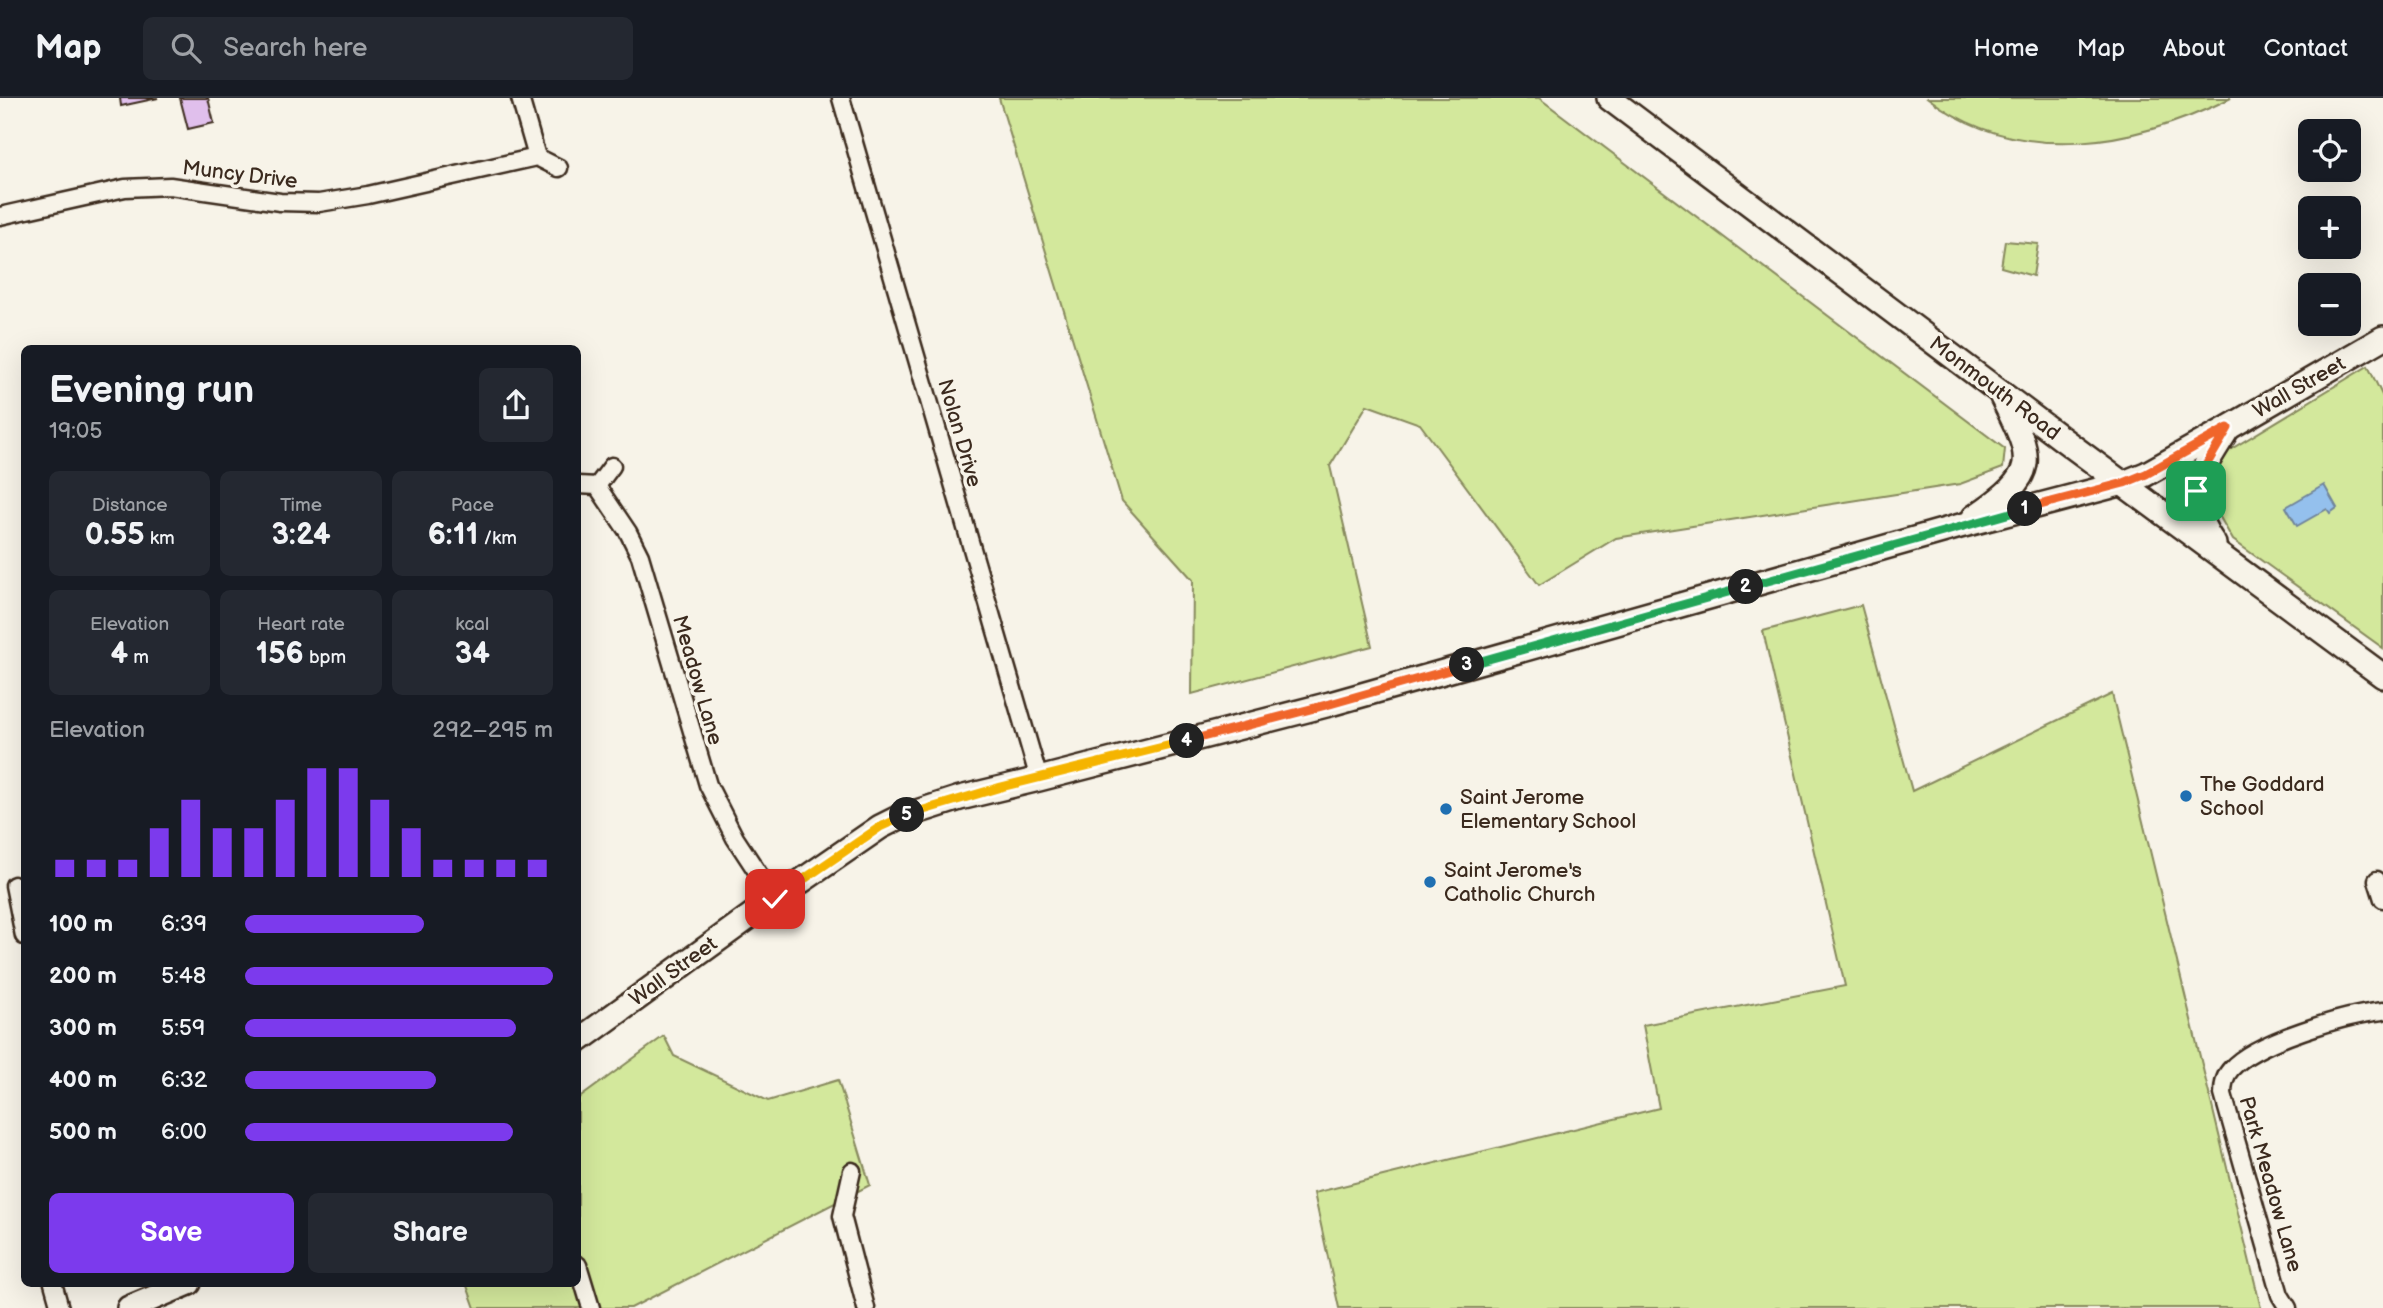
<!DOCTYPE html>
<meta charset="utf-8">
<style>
:root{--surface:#171b24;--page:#242831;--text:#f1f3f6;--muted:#9ea1a6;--line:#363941;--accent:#7c3aed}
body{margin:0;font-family:"Balsamiq Sans",sans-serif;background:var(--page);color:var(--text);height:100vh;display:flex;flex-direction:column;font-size:26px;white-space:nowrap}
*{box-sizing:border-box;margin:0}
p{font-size:23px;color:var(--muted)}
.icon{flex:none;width:38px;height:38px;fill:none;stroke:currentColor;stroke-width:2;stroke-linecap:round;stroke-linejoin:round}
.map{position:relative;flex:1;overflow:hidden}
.details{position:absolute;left:21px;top:247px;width:560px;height:942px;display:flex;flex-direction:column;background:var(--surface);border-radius:10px;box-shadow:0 7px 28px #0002}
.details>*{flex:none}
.buttons{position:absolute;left:2298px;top:21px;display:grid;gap:14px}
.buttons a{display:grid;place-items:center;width:63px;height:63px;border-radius:10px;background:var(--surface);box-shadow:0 7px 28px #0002;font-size:35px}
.pin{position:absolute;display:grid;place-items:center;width:60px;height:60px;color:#fff;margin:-30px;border-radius:14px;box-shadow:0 4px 10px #0006}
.km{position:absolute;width:35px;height:35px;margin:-18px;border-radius:50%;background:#222;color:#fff;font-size:19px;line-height:35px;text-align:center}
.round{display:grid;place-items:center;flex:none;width:74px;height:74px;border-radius:10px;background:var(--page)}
.head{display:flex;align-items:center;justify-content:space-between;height:119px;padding:0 28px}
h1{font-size:38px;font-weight:600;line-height:52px}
.figures{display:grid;grid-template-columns:repeat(3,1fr);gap:10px;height:119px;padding:7px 28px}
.figures div{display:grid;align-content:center;border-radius:10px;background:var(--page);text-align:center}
.figures b{font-size:30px;font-weight:600}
.figures small{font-size:19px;font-weight:400}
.figures p{font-size:19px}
.chart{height:196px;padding:14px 28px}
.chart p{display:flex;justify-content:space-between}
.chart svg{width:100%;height:126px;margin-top:7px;stroke:var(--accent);stroke-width:6}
.action{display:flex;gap:14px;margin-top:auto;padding:14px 28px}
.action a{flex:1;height:80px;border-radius:10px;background:var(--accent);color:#fff;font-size:28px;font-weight:600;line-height:80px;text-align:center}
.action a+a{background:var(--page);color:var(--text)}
ul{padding:0 28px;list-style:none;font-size:23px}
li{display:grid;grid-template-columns:112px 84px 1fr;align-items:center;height:52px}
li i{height:18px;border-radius:9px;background:var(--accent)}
header{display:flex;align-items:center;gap:42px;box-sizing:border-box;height:98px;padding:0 35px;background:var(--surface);border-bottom:2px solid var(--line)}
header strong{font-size:33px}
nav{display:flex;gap:38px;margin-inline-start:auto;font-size:24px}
.search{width:490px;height:63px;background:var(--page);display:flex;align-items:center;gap:18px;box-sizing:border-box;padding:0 24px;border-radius:10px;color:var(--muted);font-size:26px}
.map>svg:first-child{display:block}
.green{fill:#d3e89c;stroke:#87895d;stroke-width:2}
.water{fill:#94c0ed;stroke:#70849a;stroke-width:2}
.building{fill:#e0bfec;stroke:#3b2a1e;stroke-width:2}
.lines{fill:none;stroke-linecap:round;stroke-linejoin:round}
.street-casing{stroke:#3b2a1e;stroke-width:21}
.secondary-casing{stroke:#3b2a1e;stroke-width:28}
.street{stroke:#f7f3e8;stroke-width:16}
.secondary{stroke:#f7f3e8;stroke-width:23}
.split-1-casing{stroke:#fff;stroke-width:14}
.split-2-casing{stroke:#fff;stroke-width:14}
.split-3-casing{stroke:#fff;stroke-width:14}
.split-4-casing{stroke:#fff;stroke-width:14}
.split-5-casing{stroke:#fff;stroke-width:14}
.split-6-casing{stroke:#fff;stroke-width:14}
.split-1{stroke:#f0652b;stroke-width:9}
.split-2{stroke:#22a559;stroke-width:9}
.split-3{stroke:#22a559;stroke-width:9}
.split-4{stroke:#f0652b;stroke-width:9}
.split-5{stroke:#f5b400;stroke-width:9}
.split-6{stroke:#f5b400;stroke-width:9}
.poi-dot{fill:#1f6fb2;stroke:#f7f3e8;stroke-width:2.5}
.labels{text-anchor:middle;stroke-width:7;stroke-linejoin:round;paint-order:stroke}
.street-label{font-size:21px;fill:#3b2a1e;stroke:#f7f3e8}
.poi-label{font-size:21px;fill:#3b2a1e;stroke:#f7f3e8;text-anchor:start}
</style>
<header>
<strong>Map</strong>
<div class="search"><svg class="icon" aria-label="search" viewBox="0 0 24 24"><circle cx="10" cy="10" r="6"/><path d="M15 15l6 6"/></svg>Search here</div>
<nav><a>Home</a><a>Map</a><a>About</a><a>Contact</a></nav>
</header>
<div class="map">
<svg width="2383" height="1210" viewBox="0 0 2383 1210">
<rect width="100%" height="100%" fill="#f7f3e8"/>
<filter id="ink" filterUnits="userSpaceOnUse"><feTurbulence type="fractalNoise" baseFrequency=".0143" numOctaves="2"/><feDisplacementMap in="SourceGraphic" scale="14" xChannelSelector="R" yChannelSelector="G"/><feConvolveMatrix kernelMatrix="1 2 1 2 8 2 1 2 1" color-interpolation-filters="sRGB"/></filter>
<g filter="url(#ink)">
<g class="green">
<polygon points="999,0 1539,0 2005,351 2003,370 1960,386 1616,440 1539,487 1420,326 1367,307 1330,368 1372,548 1192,596 1193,482 1122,403"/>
<path d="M1928,0H2231C2136,47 2018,70 1928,0Z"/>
<polygon points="2005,143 2038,146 2033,178 2001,169"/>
<polygon points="2368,268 2383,299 2383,550 2233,442 2217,414 2210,394 2219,364 2228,353"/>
<polygon points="1861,507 1912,693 2112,596 2261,1210 1339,1210 1314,1095 1659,1010 1643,927 1845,888 1763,533"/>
<polygon points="664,938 674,958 768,1003 838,982 870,1087 631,1210 475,1210 466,1185 578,1185 578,1001"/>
</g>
<polygon class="water" points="2324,387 2337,410 2330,415 2327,411 2297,428 2286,409"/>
<g class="building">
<polygon points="120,0 158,0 121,8"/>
<polygon points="180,0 208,0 214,25 188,31"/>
</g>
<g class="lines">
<g class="street-casing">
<g id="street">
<polyline points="520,0 537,59"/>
<polyline points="841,0 1039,681"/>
<polyline points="537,59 559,70"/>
<polyline points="0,118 125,90 170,88 280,104 319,105 368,97 537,59"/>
<polyline points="578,387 597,388 628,434 640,458 708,687 735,740 775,801"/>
<polyline points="597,388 612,368"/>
<polyline points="2377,782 2383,801"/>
<polyline points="14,787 24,838"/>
<polyline points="852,1073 842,1118 866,1210"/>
<polyline points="578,1167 591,1210"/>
<polyline points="53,1185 60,1210"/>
<path d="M2288,1210L2280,1197L2223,996C2223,987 2224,978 2231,971C2256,943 2346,917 2383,913"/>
</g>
</g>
<g class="secondary-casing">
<g id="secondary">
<polyline points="1609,0 2061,340 2383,578"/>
<path d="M1974,419C2039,375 2035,364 2002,299"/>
<path d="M2214,446C2180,398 2200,376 2227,332"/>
<polyline points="578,943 752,817 880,729 898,720 960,700 1039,681 1330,606 1960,428 2124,385 2146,376 2228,330 2383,240"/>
<polyline points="129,1210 189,1185"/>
</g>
</g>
<use href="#street" class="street"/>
<use href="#secondary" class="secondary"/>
</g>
</g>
<g class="lines" filter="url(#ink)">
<g class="split-1-casing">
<polyline id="split-1" points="2025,411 2124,385 2146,376 2228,330 2205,369 2196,393"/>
</g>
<g class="split-2-casing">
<polyline id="split-2" points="1746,489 2025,411"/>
</g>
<g class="split-3-casing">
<polyline id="split-3" points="1467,567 1746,489"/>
</g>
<g class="split-4-casing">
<polyline id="split-4" points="1187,643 1330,606 1467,567"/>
</g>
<g class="split-5-casing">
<polyline id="split-5" points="907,717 1001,689 1187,643"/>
</g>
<g class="split-6-casing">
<polyline id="split-6" points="775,801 880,729 907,717"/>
</g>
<use href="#split-1" class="split-1"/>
<use href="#split-2" class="split-2"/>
<use href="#split-3" class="split-3"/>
<use href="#split-4" class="split-4"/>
<use href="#split-5" class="split-5"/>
<use href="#split-6" class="split-6"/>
</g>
<g class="poi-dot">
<circle cx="2186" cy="698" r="7"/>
<circle cx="1446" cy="711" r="7"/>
<circle cx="1430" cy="784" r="7"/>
</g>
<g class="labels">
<g class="street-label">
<text transform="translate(240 76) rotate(7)" y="7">Muncy Drive</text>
<text transform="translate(2299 289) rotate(-30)" y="7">Wall Street</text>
<text transform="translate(1995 290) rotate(37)" y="7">Monmouth Road</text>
<text transform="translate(960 335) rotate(74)" y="7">Nolan Drive</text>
<text transform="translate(698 582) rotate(74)" y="7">Meadow Lane</text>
<text transform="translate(673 873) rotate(-36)" y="7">Wall Street</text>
<text transform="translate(2271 1086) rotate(74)" y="7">Park Meadow Lane</text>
</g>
<g class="poi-label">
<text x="2200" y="693">The Goddard<tspan x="2200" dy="24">School</tspan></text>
<text x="1460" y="706">Saint Jerome<tspan x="1460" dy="24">Elementary School</tspan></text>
<text x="1444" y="779">Saint Jerome's<tspan x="1444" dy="24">Catholic Church</tspan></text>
</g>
</g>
</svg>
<div class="buttons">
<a><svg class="icon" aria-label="locate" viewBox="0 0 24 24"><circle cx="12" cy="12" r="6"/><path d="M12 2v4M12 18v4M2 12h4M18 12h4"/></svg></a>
<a>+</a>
<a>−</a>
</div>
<div class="pin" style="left:2196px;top:393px;background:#1e9e55"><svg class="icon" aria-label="arrive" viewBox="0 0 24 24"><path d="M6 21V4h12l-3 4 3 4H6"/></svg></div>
<div class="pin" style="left:775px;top:801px;background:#d93025"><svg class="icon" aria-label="check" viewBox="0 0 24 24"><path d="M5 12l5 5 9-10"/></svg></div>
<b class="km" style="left:2025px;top:411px">1</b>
<b class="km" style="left:1746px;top:489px">2</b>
<b class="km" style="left:1467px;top:567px">3</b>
<b class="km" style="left:1187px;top:643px">4</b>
<b class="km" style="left:907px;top:717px">5</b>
<section class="details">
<div class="head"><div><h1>Evening run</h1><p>19:05</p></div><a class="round"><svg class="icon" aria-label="share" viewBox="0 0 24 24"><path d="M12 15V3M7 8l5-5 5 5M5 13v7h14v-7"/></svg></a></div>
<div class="figures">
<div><p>Distance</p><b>0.55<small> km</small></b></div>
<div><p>Time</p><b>3:24</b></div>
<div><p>Pace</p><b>6:11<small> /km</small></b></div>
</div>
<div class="figures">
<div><p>Elevation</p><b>4<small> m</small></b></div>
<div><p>Heart rate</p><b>156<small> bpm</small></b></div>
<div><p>kcal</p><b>34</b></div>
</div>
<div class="chart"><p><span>Elevation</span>292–295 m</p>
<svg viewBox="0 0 160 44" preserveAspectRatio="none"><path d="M5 44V38M15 44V38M25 44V38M35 44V27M45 44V17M55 44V27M65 44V27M75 44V17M85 44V6M95 44V6M105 44V17M115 44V27M125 44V38M135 44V38M145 44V38M155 44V38"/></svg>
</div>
<ul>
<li><b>100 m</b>6:39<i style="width:58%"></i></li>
<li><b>200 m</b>5:48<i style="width:100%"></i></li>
<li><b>300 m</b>5:59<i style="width:88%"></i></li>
<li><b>400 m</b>6:32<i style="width:62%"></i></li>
<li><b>500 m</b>6:00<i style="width:87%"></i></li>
</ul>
<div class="action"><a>Save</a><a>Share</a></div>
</section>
</div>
